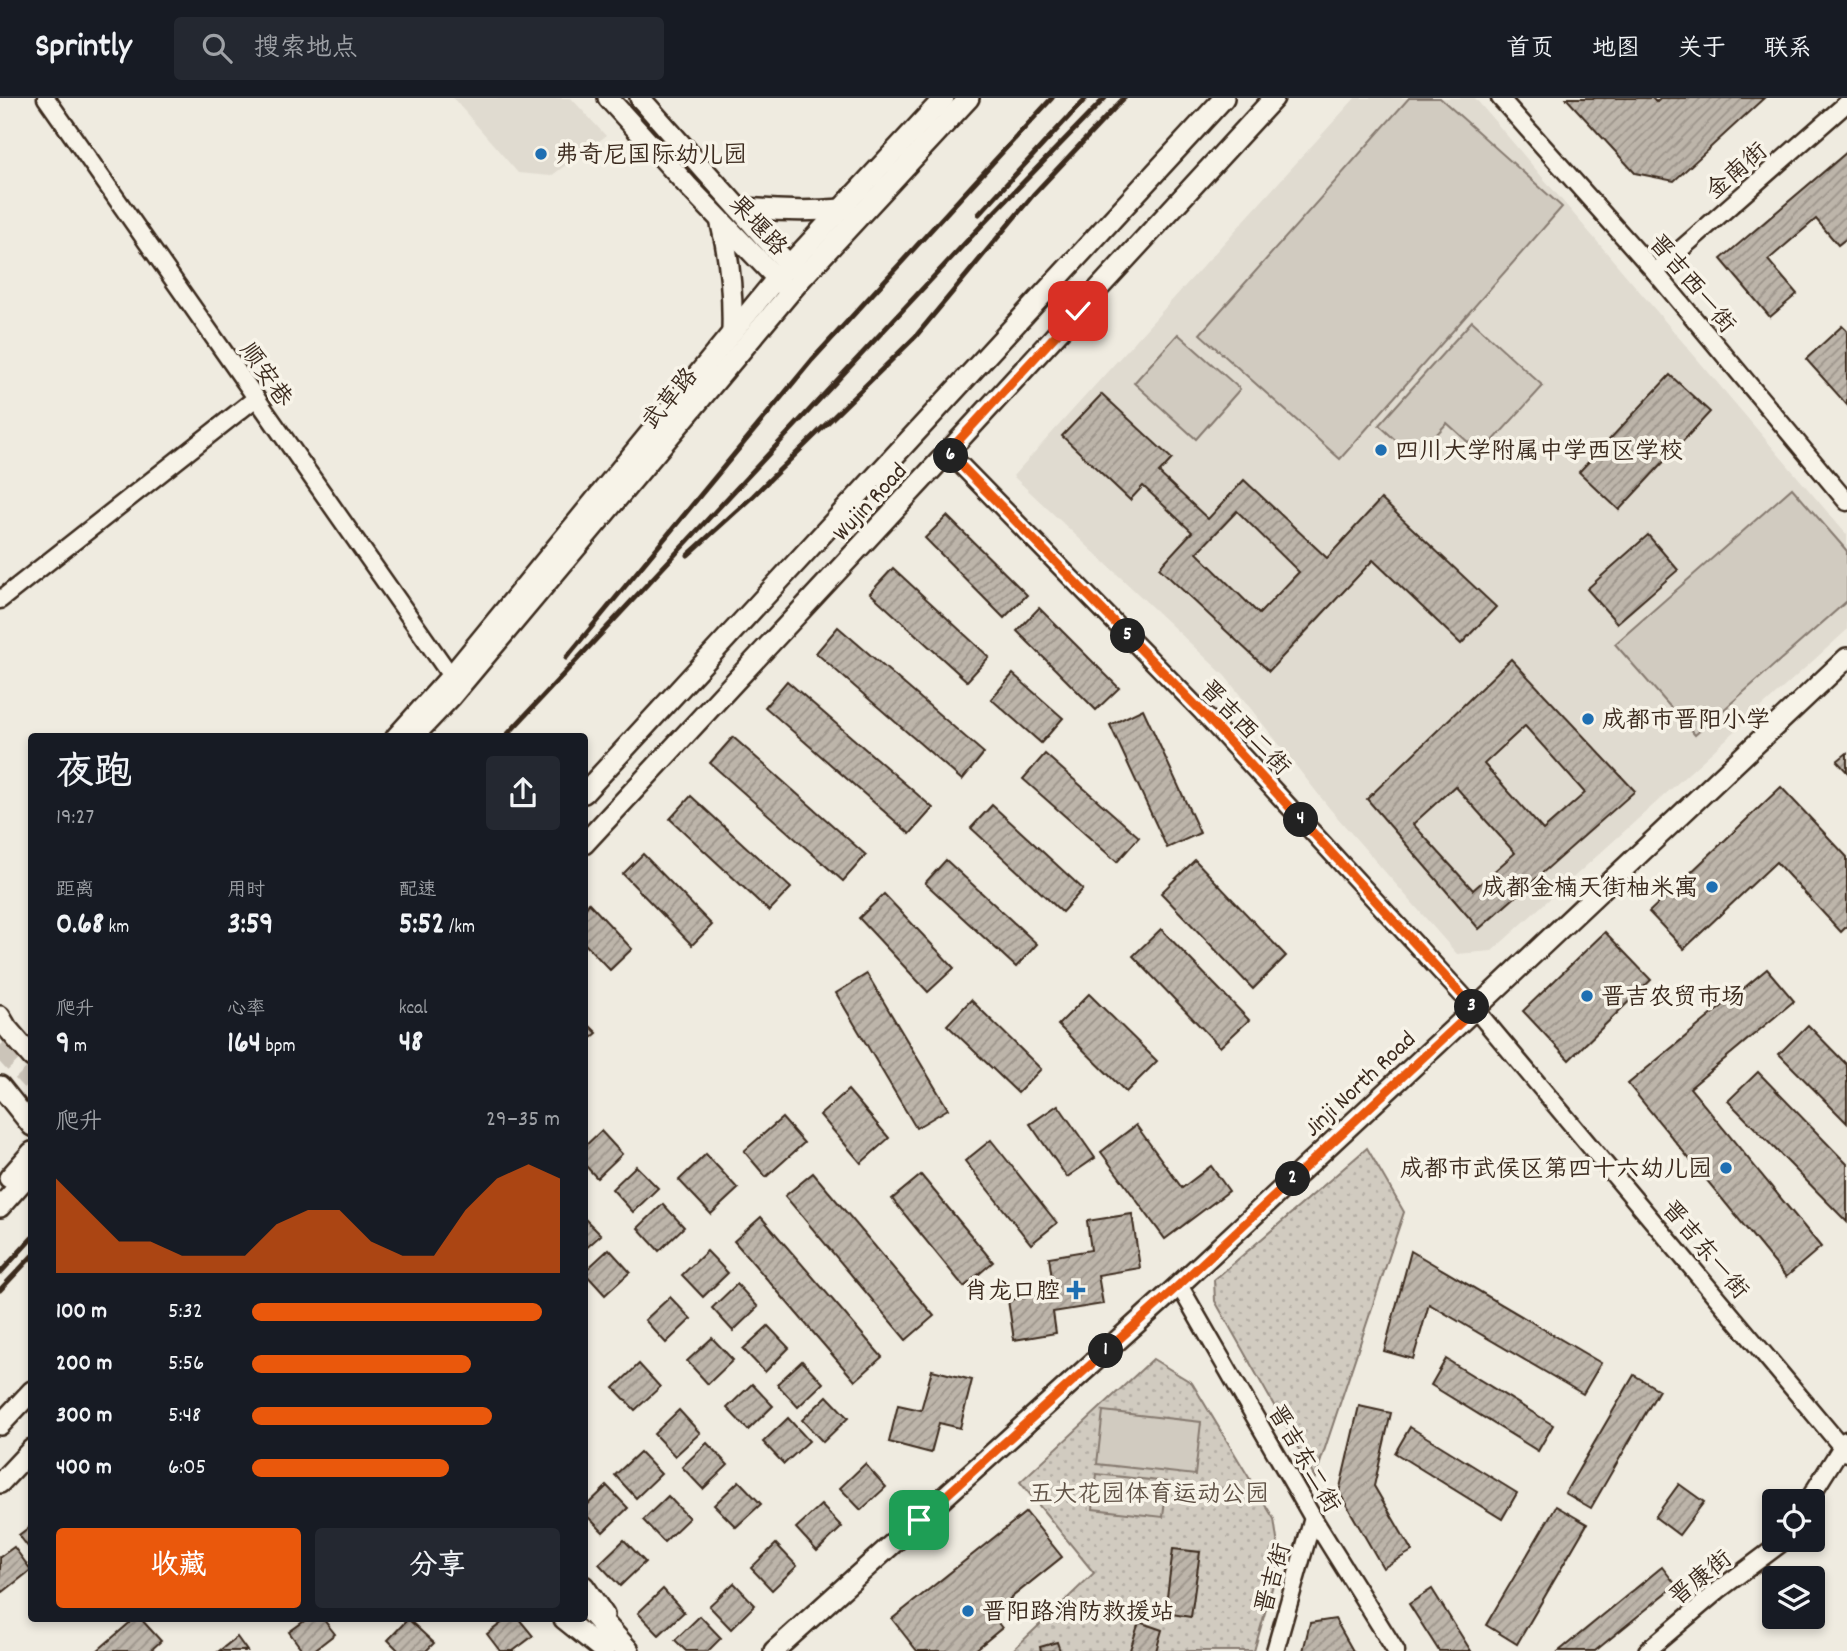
<!DOCTYPE html>
<html lang="zh">
<meta charset="utf-8">
<style>
:root{--surface:#171b24;--page:#242831;--text:#f1f3f6;--muted:#9ea1a6;--line:#363941;--accent:#ea580c}
body{margin:0;font-family:Dekko,"LXGW WenKai TC",sans-serif;background:var(--page);color:var(--text);height:100vh;display:flex;flex-direction:column;font-size:26px;white-space:nowrap}
*{box-sizing:border-box;margin:0}
p{font-size:23px;color:var(--muted)}
.icon{flex:none;width:38px;height:38px;fill:none;stroke:currentColor;stroke-width:2;stroke-linecap:round;stroke-linejoin:round}
.map{position:relative;flex:1;overflow:hidden}
.side{position:absolute;left:28px;top:635px;width:560px;height:889px;display:flex;flex-direction:column;background:var(--surface);border-radius:7px;box-shadow:0 4px 10px #0003}
.side>*{flex:none}
.tools{position:absolute;left:1762px;top:1391px;display:grid;gap:14px}
.tools a{display:grid;place-items:center;width:63px;height:63px;border-radius:7px;background:var(--surface);box-shadow:0 4px 10px #0003;font-size:35px}
.pin{position:absolute;display:grid;place-items:center;width:60px;height:60px;color:#fff;margin:-30px;border-radius:14px;box-shadow:0 4px 10px #0006}
.km{position:absolute;width:35px;height:35px;margin:-18px;border-radius:50%;background:#222;color:#fff;font-size:19px;line-height:35px;text-align:center}
.round{display:grid;place-items:center;flex:none;width:74px;height:74px;border-radius:7px;background:var(--page)}
.headline{display:flex;align-items:center;justify-content:space-between;height:119px;padding:0 28px}
h1{font-size:38px;font-weight:700;line-height:52px}
.metrics{display:grid;grid-template-columns:repeat(3,1fr);gap:10px;height:119px;padding:7px 28px}
.metrics div{display:grid;align-content:center}
.metrics b{font-size:30px;font-weight:700}
.metrics small{font-size:19px;font-weight:400}
.metrics p{font-size:19px}
.chart{height:196px;padding:14px 28px}
.chart p{display:flex;justify-content:space-between}
.chart svg{width:100%;height:126px;margin-top:7px;fill:var(--accent);opacity:.7}
.cta{display:flex;gap:14px;margin-top:auto;padding:14px 28px}
.cta a{flex:1;height:80px;border-radius:7px;background:var(--accent);color:#fff;font-size:28px;font-weight:700;line-height:80px;text-align:center}
.cta a+a{background:var(--page);color:var(--text)}
ul{padding:0 28px;list-style:none;font-size:23px}
li{display:grid;grid-template-columns:112px 84px 1fr;align-items:center;height:52px}
li i{height:18px;border-radius:9px;background:var(--accent)}
header{display:flex;align-items:center;gap:42px;box-sizing:border-box;height:98px;padding:0 35px;background:var(--surface);border-bottom:2px solid var(--line)}
header strong{font-size:33px}
nav{display:flex;gap:38px;margin-inline-start:auto;font-size:24px}
.search{width:490px;height:63px;background:var(--page);display:flex;align-items:center;gap:18px;box-sizing:border-box;padding:0 24px;border-radius:7px;color:var(--muted);font-size:26px}
.map>svg:first-child{display:block}
.built{fill:#e0dbd0}
.park{fill:url(#park-dots);stroke:#867a6f;stroke-width:2}
.pitch{fill:#d1cbc0;stroke:#867a6f;stroke-width:2}
.building{fill:url(#building-hatch);stroke:#3b2a1e;stroke-width:2;fill-rule:evenodd}
.lines{fill:none;stroke-linecap:round;stroke-linejoin:round}
.secondary-tunnel{stroke:#cbc4b9;stroke-width:23;stroke-dasharray:23 11;stroke-linecap:butt}
.minor-casing{stroke:#3b2a1e;stroke-width:21}
.tertiary-casing{stroke:#3b2a1e;stroke-width:24}
.secondary-casing{stroke:#3b2a1e;stroke-width:28}
.minor{stroke:#f7f3e8;stroke-width:16}
.tertiary{stroke:#f7f3e8;stroke-width:19}
.secondary{stroke:#f7f3e8;stroke-width:23}
.rail{stroke:#3b2a1e;stroke-width:5}
.route-casing{stroke:#fff;stroke-width:14}
.route{stroke:#ea580c;stroke-width:9}
.poi-dot{fill:#1f6fb2;stroke:#f7f3e8;stroke-width:2.5}
.labels{text-anchor:middle;stroke-width:7;stroke-linejoin:round;paint-order:stroke}
.poi-label{font-size:24px;fill:#3b2a1e;stroke:#f7f3e8;text-anchor:start}
.street-label{font-size:24px;fill:#3b2a1e;stroke:#f7f3e8}
.park-label{font-size:24px;fill:#605246;stroke:#f7f3e8}
</style>
<header>
<strong>Sprintly</strong>
<div class="search"><svg class="icon" aria-label="search" viewBox="0 0 24 24"><circle cx="10" cy="10" r="6"/><path d="M15 15l6 6"/></svg>搜索地点</div>
<nav><a>首页</a><a>地图</a><a>关于</a><a>联系</a></nav>
</header>
<div class="map">
<svg width="1847" height="1553" viewBox="0 0 1847 1553">
<defs>
<pattern id="park-dots" width="8" height="8" patternUnits="userSpaceOnUse" patternTransform="scale(1.75)"><rect width="8" height="8" fill="#d1cbc0"/><path d="M2 2h.1M6 6h.1" fill="none" stroke="#b4aea5" stroke-width="1.8" stroke-linecap="round"/></pattern>
<pattern id="building-hatch" width="6" height="6" patternUnits="userSpaceOnUse" patternTransform="scale(1.75)"><rect width="6" height="6" fill="#bdb5aa"/><path d="M-1 1l2-2M0 6l6-6M5 7l2-2" fill="none" stroke="#9b938a"/></pattern>
</defs>
<rect width="100%" height="100%" fill="#efebe0"/>
<filter id="ink" filterUnits="userSpaceOnUse"><feTurbulence type="fractalNoise" baseFrequency=".0143" numOctaves="2"/><feDisplacementMap in="SourceGraphic" scale="14" xChannelSelector="R" yChannelSelector="G"/><feConvolveMatrix kernelMatrix="1 2 1 2 8 2 1 2 1" color-interpolation-filters="sRGB"/></filter>
<g filter="url(#ink)">
<g class="built">
<polygon points="453,0 571,0 606,38 551,78 518,75"/>
<polygon points="1355,0 1475,0 1847,437 1847,532 1492,853 1457,856 1330,711 1225,578 1013,378"/>
</g>
<g class="park">
<polygon points="1367,1050 1404,1114 1315,1380 1215,1203 1214,1182"/>
<polygon points="1153,1261 1192,1285 1274,1421 1280,1462 1254,1553 1012,1553 1094,1475 1020,1384"/>
</g>
<g class="pitch">
<polygon points="1409,0 1440,0 1562,109 1340,361 1200,236"/>
<polygon points="1472,223 1543,288 1481,356 1447,325 1415,360 1379,327"/>
<polygon points="1178,236 1240,291 1196,341 1134,285"/>
<polygon points="1792,390 1847,453 1847,503 1695,637 1615,546"/>
<polygon points="1103,1313 1201,1324 1195,1377 1097,1366"/>
<polygon points="1097,1376 1167,1384 1163,1419 1093,1411"/>
</g>
<g class="building">
<polygon points="1566,0 1652,0 1656,4 1660,0 1764,0 1674,83 1635,75"/>
<polygon points="1847,54 1847,140 1838,147 1816,121 1768,162 1797,196 1770,219 1721,161"/>
<polygon points="1842,228 1847,233 1847,307 1806,261"/>
<polygon points="1670,277 1710,314 1619,412 1579,374"/>
<path d="M1102,296L1172,361L1159,375L1208,421L1244,382L1327,460L1381,401L1496,509L1461,546L1373,462L1269,573L1159,470L1192,434L1143,388L1130,402L1062,338ZM1237,413L1299,474L1259,516L1197,455Z"/>
<polygon points="947,418 1027,497 1004,520 925,440"/>
<polygon points="1648,437 1678,472 1617,525 1587,491"/>
<polygon points="893,470 989,559 967,583 870,495"/>
<polygon points="1039,510 1119,590 1096,612 1017,533"/>
<polygon points="838,529 984,655 962,682 816,555"/>
<path d="M1511,561L1635,693L1479,831L1367,701ZM1525,628L1585,695L1543,732L1484,666ZM1455,688L1515,755L1473,792L1413,726Z"/>
<polygon points="1013,576 1063,620 1041,645 991,601"/>
<polygon points="787,583 933,710 910,736 765,609"/>
<polygon points="1143,611 1200,735 1167,750 1110,627"/>
<polygon points="733,639 866,757 843,783 710,665"/>
<polygon points="1847,655 1847,674 1837,663"/>
<polygon points="1045,656 1139,739 1117,764 1023,681"/>
<polygon points="1781,689 1847,759 1847,828 1841,834 1776,764 1684,851 1649,814"/>
<polygon points="691,698 791,790 769,813 670,721"/>
<polygon points="992,707 1083,791 1062,814 971,730"/>
<polygon points="643,756 712,827 692,847 623,776"/>
<polygon points="946,762 1037,846 1016,869 925,785"/>
<polygon points="1195,762 1286,858 1253,891 1161,795"/>
<polygon points="884,796 954,870 928,894 859,820"/>
<polygon points="589,805 632,851 610,872 584,845 584,813"/>
<polygon points="1161,831 1249,922 1220,949 1133,858"/>
<polygon points="1605,834 1651,882 1569,962 1523,913"/>
<polygon points="1767,871 1794,903 1690,990 1821,1149 1786,1179 1628,986"/>
<polygon points="867,876 948,1011 916,1030 836,895"/>
<polygon points="1089,896 1157,963 1126,994 1058,927"/>
<polygon points="971,902 1041,971 1018,995 947,927"/>
<polygon points="584,922 597,935 584,946"/>
<polygon points="1808,927 1847,967 1847,1025 1779,956"/>
<polygon points="1758,974 1847,1066 1847,1124 1728,1003"/>
<polygon points="848,992 889,1040 861,1065 820,1017"/>
<polygon points="1058,1007 1095,1060 1067,1079 1030,1026"/>
<polygon points="782,1020 804,1045 766,1079 744,1053"/>
<polygon points="1136,1027 1182,1090 1211,1068 1229,1093 1165,1141 1101,1054"/>
<polygon points="601,1033 622,1056 597,1080 584,1066 584,1049"/>
<polygon points="991,1042 1057,1125 1031,1146 965,1063"/>
<polygon points="706,1056 738,1091 711,1116 679,1082"/>
<polygon points="636,1068 658,1090 633,1114 612,1091"/>
<polygon points="813,1075 934,1218 906,1242 785,1098"/>
<polygon points="921,1077 993,1164 964,1189 892,1101"/>
<polygon points="663,1106 684,1129 659,1153 638,1130"/>
<polygon points="1132,1116 1140,1170 1098,1177 1103,1206 1053,1214 1056,1235 1014,1242 1008,1202 1054,1195 1049,1159 1091,1152 1087,1123"/>
<polygon points="761,1119 882,1259 855,1283 734,1143"/>
<polygon points="584,1120 601,1137 584,1152"/>
<polygon points="609,1151 630,1174 605,1197 584,1174"/>
<polygon points="707,1153 728,1175 703,1199 682,1177"/>
<polygon points="1411,1153 1601,1265 1583,1296 1429,1206 1413,1261 1384,1253"/>
<polygon points="737,1186 758,1209 733,1233 712,1210"/>
<polygon points="670,1199 691,1221 666,1245 645,1222"/>
<polygon points="768,1228 789,1250 765,1274 743,1251"/>
<polygon points="712,1240 733,1262 708,1286 687,1263"/>
<polygon points="1446,1261 1553,1327 1538,1353 1431,1287"/>
<polygon points="802,1263 823,1285 798,1309 777,1286"/>
<polygon points="639,1266 660,1289 635,1312 614,1290"/>
<polygon points="932,1272 972,1282 960,1330 939,1325 931,1355 889,1344 898,1307 921,1312"/>
<polygon points="1634,1277 1659,1292 1591,1410 1565,1395"/>
<polygon points="752,1286 773,1308 748,1332 727,1310"/>
<polygon points="827,1298 848,1320 823,1344 802,1322"/>
<polygon points="1359,1308 1391,1315 1374,1388 1412,1453 1383,1470 1339,1394"/>
<polygon points="679,1312 700,1335 675,1358 654,1336"/>
<polygon points="788,1320 809,1343 784,1366 763,1344"/>
<polygon points="1410,1329 1517,1395 1502,1421 1395,1355"/>
<polygon points="707,1345 728,1367 703,1391 682,1369"/>
<polygon points="640,1354 661,1376 636,1400 615,1377"/>
<polygon points="865,1366 886,1389 861,1412 840,1390"/>
<polygon points="739,1383 761,1406 736,1429 714,1407"/>
<polygon points="1679,1386 1704,1404 1679,1437 1655,1419"/>
<polygon points="607,1388 628,1410 603,1434 584,1415 584,1410"/>
<polygon points="668,1398 689,1420 664,1444 643,1422"/>
<polygon points="821,1407 842,1429 817,1453 796,1430"/>
<polygon points="1556,1408 1587,1426 1517,1546 1486,1527"/>
<polygon points="1026,1414 1062,1459 991,1516 1002,1530 974,1553 917,1553 892,1521"/>
<polygon points="32,1427 32,1454 19,1437"/>
<polygon points="624,1442 645,1464 620,1488 599,1466"/>
<polygon points="776,1446 797,1468 772,1492 751,1470"/>
<polygon points="14,1449 31,1472 3,1494 0,1489 0,1459"/>
<polygon points="1173,1451 1200,1454 1191,1519 1165,1515"/>
<polygon points="1662,1469 1676,1487 1595,1553 1559,1553"/>
<polygon points="734,1485 755,1507 731,1531 709,1508"/>
<polygon points="663,1491 684,1514 659,1537 638,1515"/>
<polygon points="1432,1491 1471,1553 1439,1553 1409,1506"/>
<polygon points="700,1518 721,1540 708,1553 686,1553 675,1542"/>
<polygon points="134,1521 141,1521 161,1543 150,1553 97,1553"/>
<polygon points="307,1521 323,1521 335,1536 313,1553 303,1553 289,1534"/>
<polygon points="408,1521 434,1545 426,1553 399,1553 388,1542"/>
<polygon points="507,1521 519,1521 533,1538 513,1553 500,1553 487,1536"/>
<polygon points="1335,1521 1353,1553 1303,1553 1310,1525"/>
<polygon points="1139,1524 1162,1532 1156,1553 1130,1552"/>
<polygon points="237,1539 247,1553 219,1553"/>
<polygon points="1057,1544 1060,1553 1041,1553 1040,1549"/>
</g>
<g class="lines">
<polyline class="secondary-tunnel" points="0,948 32,982"/>
<g class="minor-casing">
<g id="minor">
<polyline points="46,0 451,578"/>
<polyline points="1500,0 1655,174 1847,404"/>
<polyline points="1655,174 1847,5"/>
<polyline points="948,354 1202,614 1475,911 1847,1355"/>
<polyline points="0,502 256,300"/>
<polyline points="1179,1187 1313,1420 1396,1553"/>
<polyline points="1807,1404 1846,1342"/>
<polyline points="1275,1553 1313,1420"/>
<polyline points="1647,1553 1720,1491 1780,1446 1783,1442"/>
</g>
</g>
<g class="tertiary-casing">
<g id="tertiary">
<polyline points="608,0 687,87 784,188"/>
<polyline points="640,0 789,167 797,173"/>
<path d="M738,109C773,113 806,114 842,111"/>
<path d="M721,126C730,162 733,196 732,233"/>
<polyline points="396,639 451,578 776,181 944,0"/>
<polyline points="413,639 451,599 803,179 969,0"/>
<polyline points="584,695 1224,0"/>
<polyline points="584,746 948,354 1274,0"/>
<polyline points="0,918 7,930 32,959"/>
<polyline points="0,988 32,1028"/>
<polyline points="9,1080 32,1054"/>
<polyline points="0,1109 32,1073"/>
<polyline points="0,1327 32,1293"/>
<polyline points="0,1385 32,1351"/>
<polyline points="584,1488 604,1517"/>
<polyline points="564,1521 604,1553"/>
<polyline points="774,1553 1179,1187 1475,911 1847,560"/>
</g>
</g>
<g class="secondary-casing">
<polyline id="secondary" points="584,1505 627,1553"/>
</g>
<use href="#minor" class="minor"/>
<use href="#tertiary" class="tertiary"/>
<use href="#secondary" class="secondary"/>
<g class="rail">
<polyline points="979,116 1086,0"/>
<polyline points="688,457 753,398 916,238 1033,97 1124,0"/>
<polyline points="566,560 812,262 1052,0"/>
<polyline points="505,639 980,129 1105,0"/>
<polyline points="0,1175 32,1140"/>
<polyline points="0,1192 32,1158"/>
</g>
</g>
</g>
<g class="lines" filter="url(#ink)">
<g class="route-casing">
<polyline id="route" points="919,1422 1179,1187 1475,911 1202,614 948,354 1078,213"/>
</g>
<use href="#route" class="route"/>
</g>
<g class="poi-dot">
<circle cx="541" cy="56" r="7"/>
<circle cx="1381" cy="352" r="7"/>
<circle cx="1588" cy="621" r="7"/>
<circle cx="1712" cy="789" r="7"/>
<circle cx="1587" cy="898" r="7"/>
<circle cx="1726" cy="1070" r="7"/>
<path d="M1072.5 1181.5h7v7h7v7h-7v7h-7v-7h-7v-7h7z"/>
<circle cx="968" cy="1513" r="7"/>
</g>
<g class="labels">
<g class="poi-label">
<text x="555" y="64">弗奇尼国际幼儿园</text>
<text x="1395" y="360">四川大学附属中学西区学校</text>
<text x="1602" y="629">成都市晋阳小学</text>
<text x="1698" y="797" text-anchor="end">成都金楠天街柚米寓</text>
<text x="1601" y="906">晋吉农贸市场</text>
<text x="1712" y="1078" text-anchor="end">成都市武侯区第四十六幼儿园</text>
<text x="1060" y="1200" text-anchor="end">肖龙口腔</text>
<text x="982" y="1521">晋阳路消防救援站</text>
</g>
<g class="street-label">
<text transform="translate(1736 72) rotate(-41)" y="8">金南街</text>
<text transform="translate(759 127) rotate(47)" y="8">果堰路</text>
<text transform="translate(1693 185) rotate(50)" y="8">晋吉西一街</text>
<text transform="translate(267 276) rotate(55)" y="8">顺安巷</text>
<text transform="translate(669 300) rotate(-50)" y="8">武草路</text>
<text transform="translate(869 403) rotate(-47)" y="8">Wujin Road</text>
<text transform="translate(1246 629) rotate(47)" y="8">晋吉西二街</text>
<text transform="translate(1359 985) rotate(-43)" y="8">Jinji North Road</text>
<text transform="translate(1706 1151) rotate(50)" y="8">晋吉东一街</text>
<text transform="translate(1305 1360) rotate(60)" y="8">晋吉东二街</text>
<text transform="translate(1700 1479) rotate(-39)" y="8">晋康街</text>
<text transform="translate(1272 1480) rotate(-74)" y="8">晋吉街</text>
</g>
<g class="park-label">
<text x="1149" y="1403">五大花园体育运动公园</text>
</g>
</g>
</svg>
<div class="tools">
<a><svg class="icon" aria-label="locate" viewBox="0 0 24 24"><circle cx="12" cy="12" r="6"/><path d="M12 2v4M12 18v4M2 12h4M18 12h4"/></svg></a>
<a><svg class="icon" aria-label="layers" viewBox="0 0 24 24"><path d="M12 4l9 5-9 5-9-5zM3 14l9 5 9-5"/></svg></a>
</div>
<div class="pin" style="left:919px;top:1422px;background:#1e9e55"><svg class="icon" aria-label="arrive" viewBox="0 0 24 24"><path d="M6 21V4h12l-3 4 3 4H6"/></svg></div>
<div class="pin" style="left:1078px;top:213px;background:#d93025"><svg class="icon" aria-label="check" viewBox="0 0 24 24"><path d="M5 12l5 5 9-10"/></svg></div>
<b class="km" style="left:1106px;top:1253px">1</b>
<b class="km" style="left:1293px;top:1081px">2</b>
<b class="km" style="left:1472px;top:909px">3</b>
<b class="km" style="left:1301px;top:722px">4</b>
<b class="km" style="left:1128px;top:538px">5</b>
<b class="km" style="left:951px;top:358px">6</b>
<section class="side">
<div class="headline"><div><h1>夜跑</h1><p>19:27</p></div><a class="round"><svg class="icon" aria-label="share" viewBox="0 0 24 24"><path d="M12 15V3M7 8l5-5 5 5M5 13v7h14v-7"/></svg></a></div>
<div class="metrics">
<div><p>距离</p><b>0.68<small> km</small></b></div>
<div><p>用时</p><b>3:59</b></div>
<div><p>配速</p><b>5:52<small> /km</small></b></div>
</div>
<div class="metrics">
<div><p>爬升</p><b>9<small> m</small></b></div>
<div><p>心率</p><b>164<small> bpm</small></b></div>
<div><p>kcal</p><b>48</b></div>
</div>
<div class="chart"><p><span>爬升</span>29–35 m</p>
<svg viewBox="0 0 160 44" preserveAspectRatio="none"><path d="M0 44V11L10 22L20 33L30 33L40 38L50 38L60 38L70 27L80 22L90 22L100 33L110 38L120 38L130 22L140 11L150 6L160 11V44z"/></svg>
</div>
<ul>
<li><b>100 m</b>5:32<i style="width:94%"></i></li>
<li><b>200 m</b>5:56<i style="width:71%"></i></li>
<li><b>300 m</b>5:48<i style="width:78%"></i></li>
<li><b>400 m</b>6:05<i style="width:64%"></i></li>
</ul>
<div class="cta"><a>收藏</a><a>分享</a></div>
</section>
</div>
